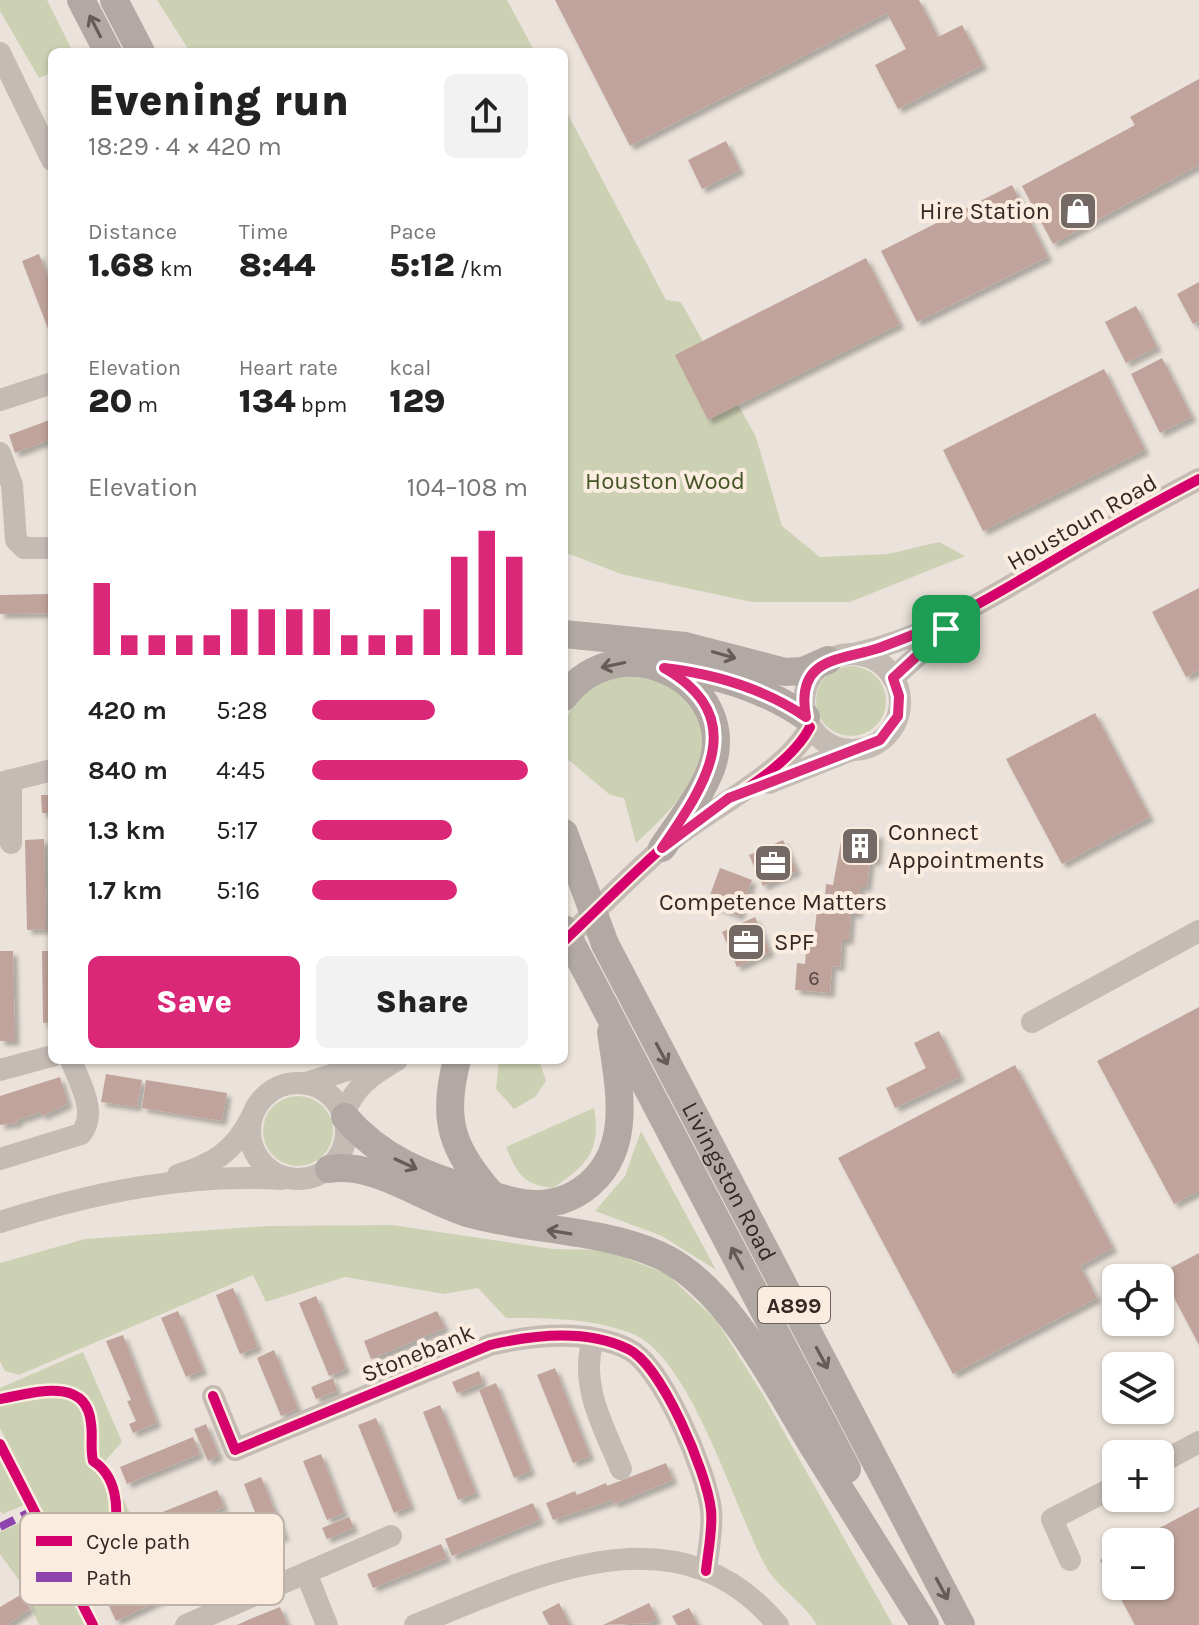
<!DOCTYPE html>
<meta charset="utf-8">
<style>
:root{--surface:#fff;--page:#f2f2f2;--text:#222;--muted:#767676;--accent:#db2777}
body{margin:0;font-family:Karla,sans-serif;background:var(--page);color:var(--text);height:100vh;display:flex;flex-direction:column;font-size:30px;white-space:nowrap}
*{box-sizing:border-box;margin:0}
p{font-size:26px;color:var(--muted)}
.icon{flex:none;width:44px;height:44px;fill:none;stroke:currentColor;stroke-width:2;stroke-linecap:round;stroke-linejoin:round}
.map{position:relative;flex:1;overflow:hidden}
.panel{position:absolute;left:48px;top:48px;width:520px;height:1016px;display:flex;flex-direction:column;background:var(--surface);border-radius:12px;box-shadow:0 2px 6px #0004}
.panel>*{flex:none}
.tools{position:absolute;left:1102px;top:1264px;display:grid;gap:16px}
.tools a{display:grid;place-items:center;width:72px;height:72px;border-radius:12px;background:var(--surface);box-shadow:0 2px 6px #0004;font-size:40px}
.pin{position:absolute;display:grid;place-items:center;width:68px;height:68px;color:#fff;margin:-34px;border-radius:16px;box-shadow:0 4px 12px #0006}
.round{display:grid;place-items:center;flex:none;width:84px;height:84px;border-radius:12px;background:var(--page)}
.headline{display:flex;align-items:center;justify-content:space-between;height:136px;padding:0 40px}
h1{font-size:44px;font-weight:800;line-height:60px}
.stats{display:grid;grid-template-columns:repeat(3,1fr);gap:12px;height:136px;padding:8px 40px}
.stats div{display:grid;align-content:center}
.stats b{font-size:34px;font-weight:800}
.stats small{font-size:22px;font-weight:400}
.stats p{font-size:22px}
.chart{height:224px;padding:16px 40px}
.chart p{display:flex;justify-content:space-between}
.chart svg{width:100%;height:144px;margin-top:8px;stroke:var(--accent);stroke-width:6}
.primary-button{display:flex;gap:16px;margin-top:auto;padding:16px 40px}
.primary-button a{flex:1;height:92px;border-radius:12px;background:var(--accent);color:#fff;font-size:32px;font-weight:800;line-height:92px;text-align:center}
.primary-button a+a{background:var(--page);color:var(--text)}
ul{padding:0 40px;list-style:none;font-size:26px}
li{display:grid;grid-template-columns:128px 96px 1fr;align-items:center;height:60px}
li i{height:20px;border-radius:10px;background:var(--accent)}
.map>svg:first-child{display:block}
.green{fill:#cdd1b4}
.building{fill:#c0a49b;filter:url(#shadow)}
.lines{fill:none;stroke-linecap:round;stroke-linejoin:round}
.minor{stroke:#c4bbb5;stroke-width:22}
.major{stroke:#b2a9a4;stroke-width:28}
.major-bridge{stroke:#b2a9a4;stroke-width:28}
.quiet{stroke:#8e44ad;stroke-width:8;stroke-dasharray:16 8;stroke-linecap:butt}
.cycleway-casing{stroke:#faede0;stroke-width:15}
.cycleway{stroke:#d6006c;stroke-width:10}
.oneway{stroke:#665c57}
.route-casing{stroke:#fff;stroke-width:16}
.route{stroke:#db2777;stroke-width:10}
.labels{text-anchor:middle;stroke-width:8;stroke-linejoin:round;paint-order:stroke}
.number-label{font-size:20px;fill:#574742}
.shield{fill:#faede0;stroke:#6f635c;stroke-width:2}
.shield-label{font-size:22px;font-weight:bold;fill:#342824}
.poi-label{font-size:24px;fill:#342824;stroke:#faede0;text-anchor:start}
.park-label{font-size:24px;fill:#455426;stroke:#faede0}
.street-label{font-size:24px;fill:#342824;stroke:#faede0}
.key{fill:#faede0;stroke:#bfb2a8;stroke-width:2}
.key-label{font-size:22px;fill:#342824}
</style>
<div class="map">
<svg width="1199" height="1625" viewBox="0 0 1199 1625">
<defs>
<filter id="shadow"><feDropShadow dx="4.5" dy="4.5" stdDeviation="2" flood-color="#0004"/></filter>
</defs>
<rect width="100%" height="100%" fill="#ebe3db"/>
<g class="green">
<polygon points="0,0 47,0 73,52 52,52 52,72 39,78 0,11"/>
<polygon points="157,0 507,0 535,52 190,52"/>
<polygon points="564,107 666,300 681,302 756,437 782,526 820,557 888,554 939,542 965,556 850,602 752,602 621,574 564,552"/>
<circle cx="851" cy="701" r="35"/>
<path d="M616,673C632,675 652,675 666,681C674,684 682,696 688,702C735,751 671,811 636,843L624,798L610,795L564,756C564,703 574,699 616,673Z"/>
<polygon points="499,1060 539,1060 546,1081 535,1097 514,1109 496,1089"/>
<circle cx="298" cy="1131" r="35"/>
<path d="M594,1108C601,1151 588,1164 553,1188C523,1185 517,1174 506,1147Z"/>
<polygon points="641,1131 716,1270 662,1236 595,1211 625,1176"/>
<path d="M392,1225L553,1249L605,1250L667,1274L716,1320L762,1393L893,1625H817C804,1602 777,1588 765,1565C735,1510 691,1358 633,1334C593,1318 548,1318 506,1318L478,1288L444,1294L345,1277L266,1302L253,1275L19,1375L5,1371L0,1361V1263L85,1239L267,1226Z"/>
<polygon points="83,1352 122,1442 106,1460 150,1559 80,1591 0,1428 0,1388"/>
<polygon points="0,1457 24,1505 3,1514 0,1511"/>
<polygon points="33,1517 82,1617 87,1625 39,1625 21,1583 0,1554 0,1532"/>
</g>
<g class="building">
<polygon points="555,0 919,0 938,37 962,25 983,65 898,109 875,65 906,49 887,13 630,146"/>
<polygon points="1199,79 1199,165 1053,244 1022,186 1135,125 1130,117"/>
<polygon points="726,141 740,170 702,189 688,160"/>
<polygon points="1012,185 1048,257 917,322 881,251"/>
<polygon points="39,254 52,288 52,339 22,261"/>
<polygon points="866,258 900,324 708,420 675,355"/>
<polygon points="1199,282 1199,321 1193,324 1177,294"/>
<polygon points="1136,306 1157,347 1126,363 1105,322"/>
<polygon points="1162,358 1192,417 1160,433 1131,374"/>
<polygon points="1104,369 1145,450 983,531 943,450"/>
<polygon points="52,419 52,439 15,453 9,435"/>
<polygon points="1199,588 1199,670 1186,677 1152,612"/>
<polygon points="49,594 52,613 0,614 0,595"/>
<polygon points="1095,713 1150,817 1062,864 1006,759"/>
<polygon points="41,795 52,795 52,813 42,813"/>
<polygon points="843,831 879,834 877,861 870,861 867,887 860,887 858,914 851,913 849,940 842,940 840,967 832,966 830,993 795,990 797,963 805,964 807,937 814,937 817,910 824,911 826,884 833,885"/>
<polygon points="44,839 46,929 27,930 25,840"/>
<polygon points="783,840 797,871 763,886 749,855"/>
<polygon points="720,868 752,880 739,916 707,903"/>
<polygon points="755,917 770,952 737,967 722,932"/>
<polygon points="0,951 13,951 15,1041 0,1041"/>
<polygon points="42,951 52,951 52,1022 43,1023"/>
<polygon points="1199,1007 1199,1191 1174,1204 1097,1061"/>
<polygon points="939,1031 961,1077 895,1108 886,1088 926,1068 914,1043"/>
<polygon points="1015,1065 1113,1248 1080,1266 1097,1298 953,1374 838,1158"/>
<polygon points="106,1074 142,1080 137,1107 101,1102"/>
<polygon points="60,1077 68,1104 42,1116 41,1112 17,1120 18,1123 0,1125 0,1096"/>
<polygon points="146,1080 227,1093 222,1121 142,1108"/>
<polygon points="1199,1253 1199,1345 1161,1273"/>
<polygon points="233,1288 258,1347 240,1354 216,1295"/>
<polygon points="316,1296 346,1369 329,1376 299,1303"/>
<polygon points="178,1311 203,1370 186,1377 161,1318"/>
<polygon points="437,1311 445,1328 371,1359 364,1341"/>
<polygon points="123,1335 157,1423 133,1433 129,1424 136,1421 127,1401 131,1400 106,1341"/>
<polygon points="274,1350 298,1409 281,1416 257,1358"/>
<polygon points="555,1368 590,1456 573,1463 537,1375"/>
<polygon points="479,1371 483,1383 457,1393 452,1382"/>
<polygon points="333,1378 337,1391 316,1399 311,1387"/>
<polygon points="496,1383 531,1471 514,1478 479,1390"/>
<polygon points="440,1405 476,1493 458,1500 423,1412"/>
<polygon points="376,1418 411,1506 394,1513 358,1425"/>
<polygon points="206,1424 219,1456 208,1461 194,1429"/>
<polygon points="193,1437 200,1454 127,1484 120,1467"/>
<polygon points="321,1454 344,1513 327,1520 303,1461"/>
<polygon points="666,1463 673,1480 614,1504 613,1500 553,1520 546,1503 575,1491 577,1495 606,1483 607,1486"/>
<polygon points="261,1477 285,1536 267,1543 244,1484"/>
<polygon points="217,1490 224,1507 151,1538 143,1520"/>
<polygon points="533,1503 540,1520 452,1556 445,1539"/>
<polygon points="1199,1507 1199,1625 1135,1625 1100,1560 1116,1551 1116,1586 1160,1586 1160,1542 1133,1542"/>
<polygon points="349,1517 354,1528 327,1539 322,1528"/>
<polygon points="441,1544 447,1558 373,1588 367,1574"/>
<polygon points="165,1577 173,1594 116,1621 108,1604"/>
<polygon points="22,1594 30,1609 7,1625 0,1625 0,1607"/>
<polygon points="559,1603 570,1625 549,1625 542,1612"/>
<polygon points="649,1603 657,1619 650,1623 603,1625"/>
<polygon points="280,1607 287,1625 237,1625 250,1619"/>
<polygon points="689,1608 698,1625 677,1625 672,1616"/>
</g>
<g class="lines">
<g class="minor">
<polyline points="0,53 52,160"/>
<polyline points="0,400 52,383"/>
<polyline points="0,453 12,485 16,540 24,548 52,548"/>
<path d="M853,654C927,638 989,598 1054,560C1101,532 1150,505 1199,479"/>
<circle cx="852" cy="702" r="48"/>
<polyline points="893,678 945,631"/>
<polyline points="0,783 52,770"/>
<polyline points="769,783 852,750"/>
<polyline points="11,843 11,780"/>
<path d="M564,941C597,910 629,877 663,847C705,811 787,773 810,727"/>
<polyline points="1032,1022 1199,931"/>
<polyline points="0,1070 52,1056"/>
<circle cx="298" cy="1131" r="48"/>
<polyline points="306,1083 380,1060"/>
<path d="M344,1115C353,1087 373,1074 397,1060"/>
<path d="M0,1159L81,1134C98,1112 80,1084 71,1060"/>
<path d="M178,1175C213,1164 234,1152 251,1118"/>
<path d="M0,1222C92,1193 185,1173 282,1179"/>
<path d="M593,1340C579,1386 604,1427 621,1469"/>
<path d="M213,1396L235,1450L490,1345C532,1335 587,1329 628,1349C662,1365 707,1473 711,1510C713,1529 708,1551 706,1571"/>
<polyline points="1160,1463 1199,1442"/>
<polyline points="1070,1560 1052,1519 1116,1486"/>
<polyline points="306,1573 327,1625"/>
<polyline points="186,1625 391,1536"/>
<path d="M415,1625C533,1578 677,1503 778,1625"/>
</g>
<g class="major">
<polyline points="81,0 108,52"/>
<polyline points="114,0 141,52"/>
<polyline points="564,634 685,646 785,672 803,671 828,660"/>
<path d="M668,668C717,674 765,689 806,717"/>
<path d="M564,697C619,622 742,682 711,769C700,797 679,823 662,848"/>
<polyline points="564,833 574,860"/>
<path id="s1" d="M605,944L961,1625"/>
<polyline points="604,1005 847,1469"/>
<path d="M457,1060C441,1120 452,1150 492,1195"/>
<path d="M345,1117C379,1157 426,1177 476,1190C491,1194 507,1201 523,1203C543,1206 565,1202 582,1190C635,1153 619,1088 611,1032"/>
<path d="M329,1169C376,1161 425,1201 471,1214C532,1231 601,1229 659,1255C729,1286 777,1389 816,1451C852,1509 889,1567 925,1625"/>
</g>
<g class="major-bridge">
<polyline points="574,860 605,944"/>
<polyline points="564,929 604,1005"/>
</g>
<polyline class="quiet" points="0,1527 34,1510"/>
<g class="cycleway-casing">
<g id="cycleway">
<path d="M853,654C927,638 989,598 1054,560C1101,532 1150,505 1199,479"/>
<path d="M564,941C597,910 629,877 663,847C705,811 787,773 810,727"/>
<path d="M213,1396L235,1450L490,1345C532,1335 587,1329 628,1349C662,1365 707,1473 711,1510C713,1529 708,1551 706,1571"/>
<path d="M0,1399C30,1394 86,1374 91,1423C93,1436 90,1448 93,1461C117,1476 119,1508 114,1533C96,1547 72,1543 50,1543"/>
<polyline points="0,1444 93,1625"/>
</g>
</g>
<use href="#cycleway" class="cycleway"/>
</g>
<defs><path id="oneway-shaft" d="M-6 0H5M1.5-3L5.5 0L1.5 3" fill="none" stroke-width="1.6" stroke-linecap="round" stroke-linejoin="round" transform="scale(2)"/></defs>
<g class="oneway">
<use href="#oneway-shaft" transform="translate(95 26) rotate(-117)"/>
<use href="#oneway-shaft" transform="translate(724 655) rotate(16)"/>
<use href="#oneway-shaft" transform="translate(613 665) rotate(168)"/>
<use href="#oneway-shaft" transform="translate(662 1054) rotate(62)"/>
<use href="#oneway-shaft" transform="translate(406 1164) rotate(25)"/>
<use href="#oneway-shaft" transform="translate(559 1232) rotate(-171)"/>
<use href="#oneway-shaft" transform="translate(737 1258) rotate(-118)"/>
<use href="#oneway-shaft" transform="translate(822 1358) rotate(62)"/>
<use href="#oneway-shaft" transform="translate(942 1589) rotate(62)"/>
</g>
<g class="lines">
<g class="route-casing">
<path id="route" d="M960,616L893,678L899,696L898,716L880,740L729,798L662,848C705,785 752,718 664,668C715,674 763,688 806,717C795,657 839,661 879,648C906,638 933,627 960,616Z"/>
</g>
<use href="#route" class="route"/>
</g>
<defs>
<g id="shop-square" transform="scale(2)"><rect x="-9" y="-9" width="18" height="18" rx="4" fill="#746964" stroke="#faede0"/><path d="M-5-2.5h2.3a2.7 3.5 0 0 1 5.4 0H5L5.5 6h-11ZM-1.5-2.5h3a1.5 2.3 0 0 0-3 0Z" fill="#fff"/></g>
<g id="building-square" transform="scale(2)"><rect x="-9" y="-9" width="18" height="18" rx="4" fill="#746964" stroke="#faede0"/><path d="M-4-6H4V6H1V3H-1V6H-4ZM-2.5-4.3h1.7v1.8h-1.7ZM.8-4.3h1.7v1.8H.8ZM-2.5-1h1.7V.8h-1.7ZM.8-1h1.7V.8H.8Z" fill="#fff"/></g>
<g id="office-square" transform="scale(2)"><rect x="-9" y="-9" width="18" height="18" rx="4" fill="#746964" stroke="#faede0"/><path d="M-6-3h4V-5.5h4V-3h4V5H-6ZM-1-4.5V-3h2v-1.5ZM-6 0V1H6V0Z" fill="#fff"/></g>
</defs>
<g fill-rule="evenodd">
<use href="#shop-square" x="1078" y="211"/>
<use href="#building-square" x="860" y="846"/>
<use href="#office-square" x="773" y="863"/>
<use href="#office-square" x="746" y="942"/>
</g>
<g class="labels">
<g class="number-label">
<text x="814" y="985">6</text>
</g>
<rect class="shield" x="758" y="1287" width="72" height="36" rx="6"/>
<g class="shield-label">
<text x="794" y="1313">A899</text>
</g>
<g class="poi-label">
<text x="1050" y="219" text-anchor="end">Hire Station</text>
<text x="888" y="840">Connect<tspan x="888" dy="28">Appointments</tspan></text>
<text x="773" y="910" text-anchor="middle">Competence Matters</text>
<text x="774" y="950">SPF</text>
</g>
<g class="park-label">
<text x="665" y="489">Houston Wood</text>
</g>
<g class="street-label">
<text transform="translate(1082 522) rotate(-30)" y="8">Houstoun Road</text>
<text dy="8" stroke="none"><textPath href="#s1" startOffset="268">Livingston Road</textPath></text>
<text transform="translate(418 1353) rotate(-22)" y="8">Stonebank</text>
</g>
</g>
<rect x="20" y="1513" width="264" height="92" rx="12" class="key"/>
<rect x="36" y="1536" width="36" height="10" fill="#d6006c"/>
<rect x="36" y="1572" width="36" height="10" fill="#8e44ad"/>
<g class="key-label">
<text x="86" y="1549">Cycle path</text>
<text x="86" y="1585">Path</text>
</g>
</svg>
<div class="tools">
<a><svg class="icon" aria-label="locate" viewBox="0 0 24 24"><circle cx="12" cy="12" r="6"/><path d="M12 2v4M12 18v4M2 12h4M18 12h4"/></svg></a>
<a><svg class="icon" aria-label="layers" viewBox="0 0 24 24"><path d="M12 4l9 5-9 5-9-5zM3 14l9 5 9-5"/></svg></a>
<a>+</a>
<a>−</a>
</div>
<div class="pin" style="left:946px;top:629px;background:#1e9e55"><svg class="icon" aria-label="arrive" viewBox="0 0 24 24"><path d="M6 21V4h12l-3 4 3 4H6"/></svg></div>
<section class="panel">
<div class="headline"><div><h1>Evening run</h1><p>18:29 · 4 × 420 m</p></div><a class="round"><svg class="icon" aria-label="share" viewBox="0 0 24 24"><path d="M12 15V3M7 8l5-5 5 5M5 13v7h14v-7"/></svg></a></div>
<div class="stats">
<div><p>Distance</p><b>1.68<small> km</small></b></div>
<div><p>Time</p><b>8:44</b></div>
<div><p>Pace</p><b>5:12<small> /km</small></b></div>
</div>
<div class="stats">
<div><p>Elevation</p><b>20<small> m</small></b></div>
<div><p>Heart rate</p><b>134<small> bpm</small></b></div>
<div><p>kcal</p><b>129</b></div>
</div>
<div class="chart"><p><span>Elevation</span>104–108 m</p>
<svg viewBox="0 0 160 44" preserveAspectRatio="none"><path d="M5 44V22M15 44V38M25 44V38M35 44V38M45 44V38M55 44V30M65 44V30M75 44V30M85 44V30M95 44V38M105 44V38M115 44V38M125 44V30M135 44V14M145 44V6M155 44V14"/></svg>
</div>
<ul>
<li><b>420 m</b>5:28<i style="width:57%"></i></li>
<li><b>840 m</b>4:45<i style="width:100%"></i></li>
<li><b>1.3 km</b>5:17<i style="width:65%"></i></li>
<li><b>1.7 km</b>5:16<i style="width:67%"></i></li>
</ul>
<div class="primary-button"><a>Save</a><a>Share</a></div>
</section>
</div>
